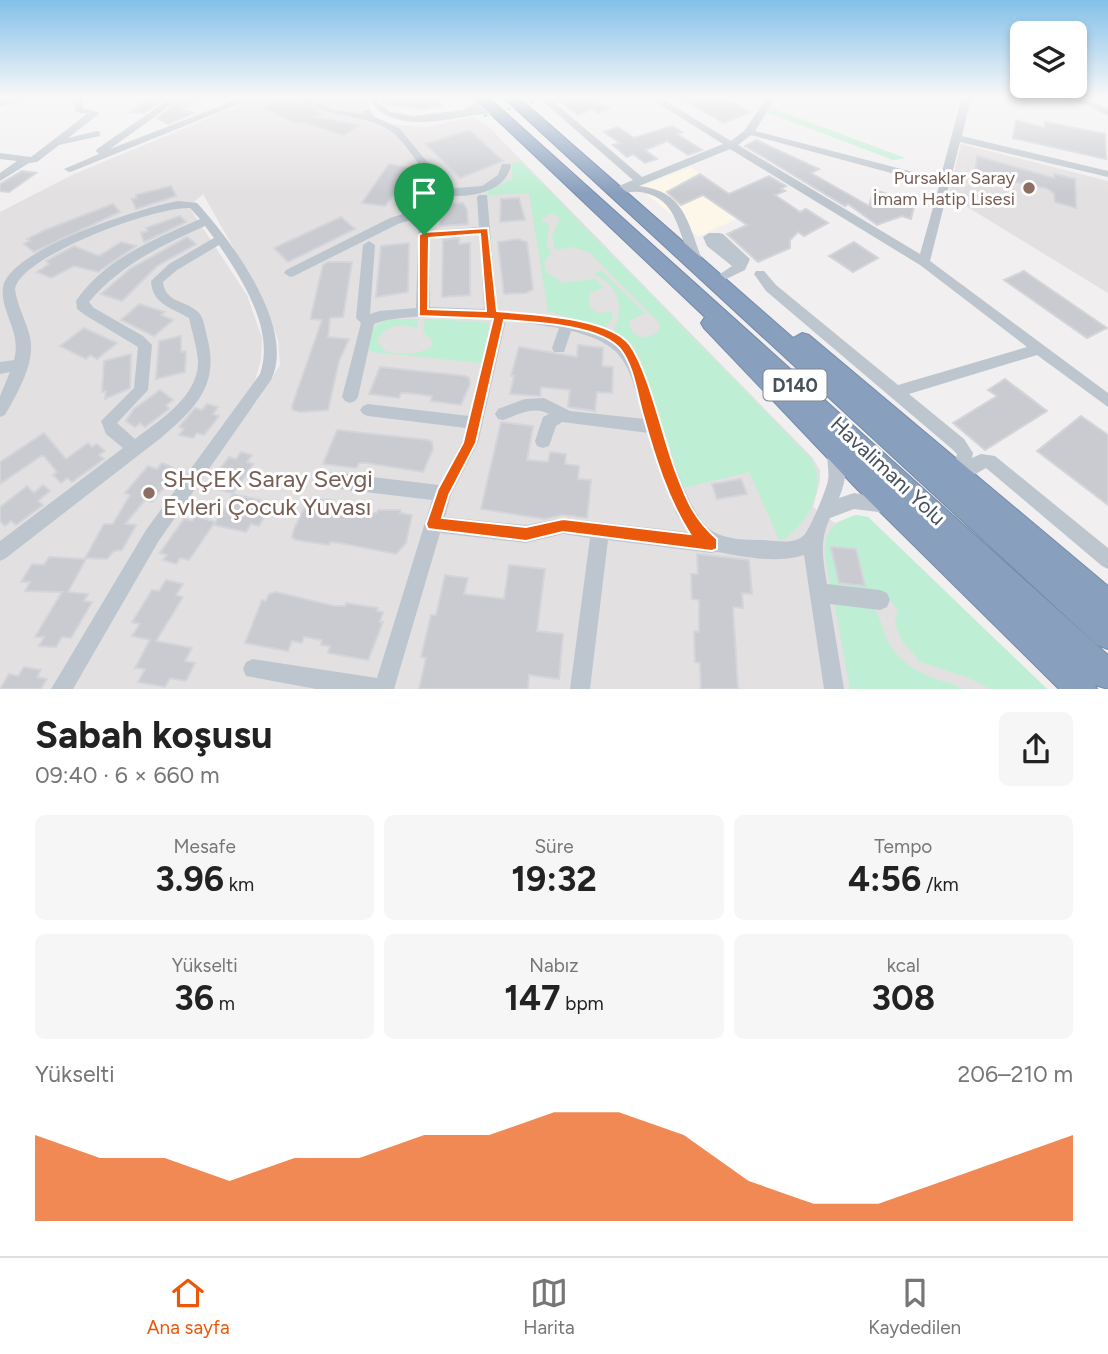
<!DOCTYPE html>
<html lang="tr">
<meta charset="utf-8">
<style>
:root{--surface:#fff;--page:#f6f6f6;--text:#222;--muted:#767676;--line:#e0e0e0;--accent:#ea580c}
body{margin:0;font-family:Figtree,sans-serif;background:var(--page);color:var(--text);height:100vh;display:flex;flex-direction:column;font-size:26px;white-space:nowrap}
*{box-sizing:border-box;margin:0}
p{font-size:23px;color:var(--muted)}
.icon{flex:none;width:38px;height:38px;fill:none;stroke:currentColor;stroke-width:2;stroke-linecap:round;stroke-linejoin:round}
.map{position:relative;height:689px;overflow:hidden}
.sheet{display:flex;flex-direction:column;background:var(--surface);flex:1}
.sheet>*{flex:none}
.fabs{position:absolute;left:1010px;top:21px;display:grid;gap:14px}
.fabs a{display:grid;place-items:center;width:77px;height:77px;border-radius:10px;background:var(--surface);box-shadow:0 4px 10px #0003;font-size:35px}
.pin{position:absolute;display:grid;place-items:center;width:60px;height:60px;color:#fff;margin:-72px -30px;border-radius:50% 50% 50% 0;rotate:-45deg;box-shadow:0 0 7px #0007}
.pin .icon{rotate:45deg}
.round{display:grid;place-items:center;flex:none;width:74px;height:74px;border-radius:10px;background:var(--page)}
.headline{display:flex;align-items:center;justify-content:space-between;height:119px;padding:0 35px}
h1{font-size:38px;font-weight:700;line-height:52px}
.stats{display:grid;grid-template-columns:repeat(3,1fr);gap:10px;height:119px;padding:7px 35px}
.stats div{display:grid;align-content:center;border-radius:10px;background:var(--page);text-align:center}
.stats b{font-size:35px;font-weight:700}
.stats small{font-size:19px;font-weight:400}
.stats p{font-size:19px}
.chart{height:196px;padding:14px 35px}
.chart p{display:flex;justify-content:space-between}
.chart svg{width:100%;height:126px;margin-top:7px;fill:var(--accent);opacity:.7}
.dock{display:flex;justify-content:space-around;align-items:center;height:98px;border-top:2px solid var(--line);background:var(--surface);font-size:19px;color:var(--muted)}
.dock a{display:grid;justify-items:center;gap:4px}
.dock .selected{color:var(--accent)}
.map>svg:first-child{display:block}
.commercial{fill:#fcf7e9}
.education{fill:#e2e0e1;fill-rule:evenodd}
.green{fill:#beeed3}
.building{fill:#c9cbd1;stroke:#d3d5da;stroke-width:2}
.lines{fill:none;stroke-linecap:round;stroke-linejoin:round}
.highway-casing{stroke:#738aa9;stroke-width:2}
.minor{fill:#bdc6ce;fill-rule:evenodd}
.highway{fill:#889fbd;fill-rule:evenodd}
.path-bridge{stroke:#77cba5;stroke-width:2;stroke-dasharray:3.5 2.5;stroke-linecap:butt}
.route{fill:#ea580c;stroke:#fff;stroke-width:2;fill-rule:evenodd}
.education-dot{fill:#8d6e63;stroke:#fff;stroke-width:2.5}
.labels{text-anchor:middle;stroke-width:6;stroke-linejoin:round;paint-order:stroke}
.far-education-label{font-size:18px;fill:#785e54;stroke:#fff;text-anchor:end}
.shield{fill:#fff;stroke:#7e858d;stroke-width:2}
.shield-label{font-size:19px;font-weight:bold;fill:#47515c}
.street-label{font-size:21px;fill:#47515c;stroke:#fff}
.near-education-label{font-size:24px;fill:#785e54;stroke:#fff;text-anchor:start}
</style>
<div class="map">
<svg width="1108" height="689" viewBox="0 0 1108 689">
<rect width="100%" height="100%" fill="#f1efef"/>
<polygon class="commercial" points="691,167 753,211 698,237 638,187"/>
<g class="education">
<path d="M260,97H366L374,118L389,124L426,127L473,117L490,128L812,457L820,470V481L813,507L835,523L856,515L868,517L1047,689H0V212L74,174ZM203,194L263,300L278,340L280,365L252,408L254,384L261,360L262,338L247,295L189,207Z"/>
<polygon points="961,144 1108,181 1108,293 948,195"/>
</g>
<g class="green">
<polygon points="769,107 905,158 893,160 763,111"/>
<path d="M520,161L810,457C829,485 808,526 780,541L749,472L683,488L639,357L632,345L613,331C626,308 618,285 594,274L601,270L645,313L629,321C630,339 649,342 660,329L659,323L589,252L572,247L555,250L552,236L560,218L551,213L541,219L549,225L547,245L551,253L544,262L546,272L563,283L595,279L604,287L589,294V306L597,313L611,312L613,315L606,329L548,311L529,193L488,195V191L512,179V164Z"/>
<path d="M386,319H418L417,328C401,323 385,325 377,341L385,351C399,355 421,355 432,346V341L423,331L425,319L486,322L489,327L481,363L372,352L366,349L372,329Z"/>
<path d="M856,515L868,517L1047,689H990L969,678L920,662L903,642L897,630L895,620L898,611L887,596L830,585C825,551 815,527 856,515Z"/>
<path d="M834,602L874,609C882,620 883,633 889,644C907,674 935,677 964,689H850Z"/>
</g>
<g class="building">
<polygon points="150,97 167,97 144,113 130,112"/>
<polygon points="185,97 203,97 180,109 194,113 168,124 157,118"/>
<polygon points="284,97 291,97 323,113 315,117 359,125 344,135 303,122 297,123 262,107"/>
<polygon points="383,97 435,97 443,105 424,109 384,104"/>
<polygon points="555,97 589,97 609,108 598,113 592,109 578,115"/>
<polygon points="679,97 722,97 750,112 724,123"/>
<polygon points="1016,120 1045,128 1045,122 1105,134 1106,159 1013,138"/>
<polygon points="672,126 682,132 677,134 702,150 688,155 667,141 645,150 657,159 645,163 633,154 627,157 613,145 620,143 604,132 618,127 634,138"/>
<polygon points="469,130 503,161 460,178 426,144"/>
<polygon points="756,140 819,169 811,173 869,206 874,190 915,202 911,219 902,216 877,225 848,204 845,206 745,146"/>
<polygon points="977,156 1054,178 1054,174 1075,179 1076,208 1055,202 1054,193 1046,188 975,174"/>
<polygon points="389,164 411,168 411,172 385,206 362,203"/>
<polygon points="22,171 36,173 9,192 0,191 0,184"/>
<polygon points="700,174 729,194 769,176 786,186 781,189 785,191 775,195 800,212 806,209 828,223 804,236 798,232 790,240 790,248 758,262 727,234 747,225 703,195 681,205 667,192"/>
<polygon points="171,186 176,196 136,209 132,199 137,198 136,195"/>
<polygon points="519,198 525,220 500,222 501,199"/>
<polygon points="463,203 467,210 468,224 440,226 440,212 445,204"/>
<polygon points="113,204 120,212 34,252 24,244 30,241 27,239 45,230"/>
<polygon points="180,216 186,222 144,242 141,233 148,231 146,228"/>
<polygon points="341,217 355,229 288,262 274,248"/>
<polygon points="187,237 196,244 157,266 122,301 101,294 130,269"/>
<polygon points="459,238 459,244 470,243 470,295 442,297 443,240"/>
<polygon points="518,239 527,242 533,289 526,293 504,294 498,242"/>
<polygon points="121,242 136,246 98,272 74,266 51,278 37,272 49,264 46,261 74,246 99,256"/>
<polygon points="854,242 878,258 853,272 829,256"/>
<polygon points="409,243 408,292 376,297 381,246"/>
<polygon points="328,262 352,262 343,317 330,318 328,337 349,339 339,361 328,410 300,412 293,410 292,406 322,320 311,319 311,316 323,265"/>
<polygon points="1024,271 1107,328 1087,338 1004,280"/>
<polygon points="139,304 165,312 161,315 173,320 154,336 121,320"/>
<polygon points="84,328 117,343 97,359 90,355 86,359 60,346"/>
<polygon points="181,336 181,352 186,351 185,372 156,379 159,341"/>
<polygon points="578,345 603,348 602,366 613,367 612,393 597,392 595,411 568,407 570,390 541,387 540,396 510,394 514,376 511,376 519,347 577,357"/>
<polygon points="131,354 130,388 105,399 106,391 102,392 104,361"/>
<polygon points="380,367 465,376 469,378 470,384 461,405 431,401 432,396 408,393 401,393 399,398 369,394"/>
<polygon points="1005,379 1047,411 985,450 953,423 997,396 988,390"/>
<polygon points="160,390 173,400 166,405 169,409 145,427 140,423 135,427 126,421 134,409"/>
<polygon points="207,404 218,407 213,414 219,416 204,435 197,433 193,438 179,435 184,429 179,427 195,408 202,410"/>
<polygon points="1081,416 1108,435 1108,505 1037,451"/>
<polygon points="501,422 533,426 527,460 548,462 550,452 566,454 565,464 579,466 578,479 591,480 587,518 563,515 545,519 481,509"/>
<polygon points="337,430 428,440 432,442 433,449 423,472 367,463 359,463 356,468 323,464"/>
<polygon points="44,433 66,459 88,443 92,447 97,444 105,451 99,455 104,459 72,482 67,478 61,483 53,475 57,472 44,456 41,456 0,484 0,462"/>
<polygon points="241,452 252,455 247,462 253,464 233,493 213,488 218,482 212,480 229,457 236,459"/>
<polygon points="162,463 172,467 168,472 175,474 152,502 145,500 125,524 136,525 122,550 114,551 107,559 85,558 104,524 113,524 130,495 125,493 148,466 157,469"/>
<polygon points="741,479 747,494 717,499 712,484"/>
<polygon points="43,485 50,491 38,501 43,505 16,525 11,521 5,526 0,521 0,507 27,486 34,493"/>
<polygon points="233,494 264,501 258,512 266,514 259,526 251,524 246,532 214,525"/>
<polygon points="309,499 334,500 332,504 343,505 342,509 377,513 378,510 401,510 400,513 412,515 406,543 396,554 340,543 330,542 329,545 296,540 292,537 294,529"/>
<polygon points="196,516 215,522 189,560 180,558 176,564 163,560 167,555 160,553 184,519 192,521"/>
<polygon points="831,547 856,549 865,586 839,583"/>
<polygon points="697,554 749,560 752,594 742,593 743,608 733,607 738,689 701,689 700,663 695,662 694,631 699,632 699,600 692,599 691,574 698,574"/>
<polygon points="49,557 86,559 68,592 88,594 84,601 92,602 71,638 62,637 56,647 39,646 44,637 35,637 62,592 25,591 30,582 21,582 32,564 44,565"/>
<polygon points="509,565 545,569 537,631 563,634 559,679 529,675 528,689 419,689 426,658 421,657 431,615 436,615 445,575 468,578 464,594 504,599"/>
<polygon points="166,580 183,584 176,595 183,597 156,641 192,648 185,661 195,663 186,681 170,678 165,687 138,682 145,669 135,668 150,640 132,636 140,624 132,622 152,590 159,591"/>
<polygon points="276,592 334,606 345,606 346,603 378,608 377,611 383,612 380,622 383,622 368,660 328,653 330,646 321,645 322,640 304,637 302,643 292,641 288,651 245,643 262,600 266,601 269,594"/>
<polygon points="24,667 41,670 37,677 47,679 41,689 0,689 9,674 18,676"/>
</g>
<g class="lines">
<g class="highway-casing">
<g id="highway">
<polygon points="473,97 488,97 1108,655 1108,689 1095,685 1097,689 1059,689 857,489 704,328 701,323 705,317"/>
<polygon points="503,97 518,97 793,338 802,333 809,335 1108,586 1108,649 1097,645"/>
</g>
</g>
<g class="minor">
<polygon points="17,97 37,97 0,106 0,100"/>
<polygon points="72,97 81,97 83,108 100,113 68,138 97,131 100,132 100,136 59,145 37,162 29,163 0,181 0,173 17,161 0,159 0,153 31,157 87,114 76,112"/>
<polygon points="172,97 182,97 110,149 244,97 256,97 73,171 69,172 64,169 99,154 96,151 97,149"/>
<path d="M294,97H306L334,110L363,114L364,110H370L373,116L399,128L434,170L431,190L482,186L498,175L502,164H510L511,166C501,200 459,196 431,196L430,231L479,227L477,197L479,195H487L497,310L567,318L618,337L635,351C655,391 680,510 712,531C727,540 747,540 764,540C777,541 796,545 805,534C810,528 827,489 828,480C830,470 825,458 829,449L835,447L841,449C848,465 846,482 839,498L854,493L892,499L895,505L892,511L886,513L854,509L830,518C819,541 823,560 827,584L880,590L887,593L890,600L887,607L880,610L830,604L844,689H824L804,555C783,562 755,559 734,555C725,554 719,550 711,553L608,540L590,689H570L590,538L563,534L526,543L440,533L394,689H316L246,676L243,669L246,662L253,659L377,678L432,500L331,488L325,485L323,480L325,475L331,472L439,485L462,442L466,428L368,416L363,414L360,410L363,406L368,404L469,416L492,319C465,316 399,313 374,324L358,397L355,401L350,403L345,401L342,397L361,323L356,318L363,245L369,241L375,245L370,314L379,311L416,308L419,217L398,224L294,276L290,277L284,273L286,270L390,218L419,209L424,170C414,159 404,141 392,132C365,112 324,119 294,97ZM480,234L484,309L430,307V238ZM506,320L559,328L552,348L554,352H564L571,331C630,345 628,369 645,419L570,411L544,398L525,399L498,409L495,414L498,419L503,420C518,415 533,405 549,414L543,417L535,441L537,446L543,448L549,446L556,426L562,422L649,433L676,513L688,532L563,518L526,525L445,517L451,495L478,443Z"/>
<path d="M367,97H376L381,105L391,112L414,116L464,110L483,97L488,100L478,108L493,107L498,110L493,113C452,116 394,139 367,97Z"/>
<path d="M538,97H548L642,177L723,144L648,97H659L731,141L745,130L767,97H776L755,131L940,179L962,97H971L962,136L1108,171V177L960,142L930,261L1108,393V407L1037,355L909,394L964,439L973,453L972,458L981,454L995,456L1108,548V569L1102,566L986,468L960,483L954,481L952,476L957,454L952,449L766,291L754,274L756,271H764L776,285L898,385L1027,347L920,265L730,149L639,186C686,191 688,225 703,262L697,266L693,265C679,239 679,200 645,193C632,190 623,194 612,193V189L633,180ZM751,135L939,186L920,254L738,145Z"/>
<polygon points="1049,97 1085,97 1108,109 1108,116 1088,105"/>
<path d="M178,201L197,203C231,240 297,328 271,380L158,542L73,689H51L146,530L260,374C275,330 243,281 219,245L177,270L163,282C165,303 186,300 198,312C204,317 205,329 207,337C220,384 196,408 162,437L6,558L0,561V541L123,448L106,434L101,421L134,388L138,347L85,315L77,309L76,301C104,259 155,239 200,219L190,208C157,206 21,255 15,289C17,306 26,320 30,337C36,362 17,394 5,415L0,417V396L10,372L0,374V362L14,360C22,331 0,313 3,287C9,249 144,207 178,201ZM205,226L214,238L169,264L151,281C152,304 172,308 189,318C192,332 197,347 198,361C199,396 160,420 135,439L117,423L148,390L152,345L143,336L94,308L89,302C120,265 162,245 205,226Z"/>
<polygon points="719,233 723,234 750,259 745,270 720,282 716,281 714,278 732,266 707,246 703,237 709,233"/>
</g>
<use href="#highway" class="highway"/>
<polyline class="path-bridge" points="484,116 534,102"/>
</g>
<linearGradient id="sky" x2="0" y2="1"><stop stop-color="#83c0e9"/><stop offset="0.5" stop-color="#f9f8f8"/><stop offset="1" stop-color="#f9f8f8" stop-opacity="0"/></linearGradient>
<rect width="1108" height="194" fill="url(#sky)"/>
<path class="route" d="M488,228L497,311C528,314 610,317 630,345C649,372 663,438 676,472C686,499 694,519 717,539V549L712,551L563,532L526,541L428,529L426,524L438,489L463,443L493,319L419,316V235L424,232ZM480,234L486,311L428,309L429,238ZM504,320C533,322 602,325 621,350C634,367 637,395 643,415C654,455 668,500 690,534L563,519L526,527L442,518L449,495L476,443Z"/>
<g class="education-dot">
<circle cx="1029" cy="188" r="7"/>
<circle cx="149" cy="493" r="7"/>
</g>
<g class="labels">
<g class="far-education-label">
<text x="1015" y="184">Pursaklar Saray<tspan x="1015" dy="21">İmam Hatip Lisesi</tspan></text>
</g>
<rect class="shield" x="763.5" y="369.5" width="63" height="31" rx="5"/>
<g class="shield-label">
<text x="795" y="392">D140</text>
</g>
<g class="street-label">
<text transform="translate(888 471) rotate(43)" y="7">Havalimanı Yolu</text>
</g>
<g class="near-education-label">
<text x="163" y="487">SHÇEK Saray Sevgi<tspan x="163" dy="28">Evleri Çocuk Yuvası</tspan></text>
</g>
</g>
</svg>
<div class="fabs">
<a><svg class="icon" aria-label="layers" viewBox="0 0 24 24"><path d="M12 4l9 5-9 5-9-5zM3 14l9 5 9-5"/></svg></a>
</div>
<div class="pin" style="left:424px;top:235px;background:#1e9e55"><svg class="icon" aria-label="arrive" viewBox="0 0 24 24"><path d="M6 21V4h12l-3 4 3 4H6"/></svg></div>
</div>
<section class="sheet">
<div class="headline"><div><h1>Sabah koşusu</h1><p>09:40 · 6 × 660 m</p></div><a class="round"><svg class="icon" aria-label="share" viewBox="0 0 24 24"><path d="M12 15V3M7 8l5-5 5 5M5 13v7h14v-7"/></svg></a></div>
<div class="stats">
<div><p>Mesafe</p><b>3.96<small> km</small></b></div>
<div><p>Süre</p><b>19:32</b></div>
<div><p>Tempo</p><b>4:56<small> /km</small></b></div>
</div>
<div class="stats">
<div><p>Yükselti</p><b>36<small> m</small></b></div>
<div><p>Nabız</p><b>147<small> bpm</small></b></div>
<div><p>kcal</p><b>308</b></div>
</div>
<div class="chart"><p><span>Yükselti</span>206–210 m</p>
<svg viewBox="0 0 160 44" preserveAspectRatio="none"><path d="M0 44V14L10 22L20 22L30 30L40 22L50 22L60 14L70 14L80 6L90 6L100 14L110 30L120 38L130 38L140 30L150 22L160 14V44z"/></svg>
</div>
</section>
<nav class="dock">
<a class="selected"><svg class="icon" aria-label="home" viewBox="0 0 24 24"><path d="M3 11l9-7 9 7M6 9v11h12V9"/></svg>Ana sayfa</a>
<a><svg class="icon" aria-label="map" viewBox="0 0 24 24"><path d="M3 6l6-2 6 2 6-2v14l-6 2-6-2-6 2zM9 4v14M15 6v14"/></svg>Harita</a>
<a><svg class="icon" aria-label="saved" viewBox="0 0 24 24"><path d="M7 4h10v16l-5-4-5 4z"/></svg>Kaydedilen</a>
</nav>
